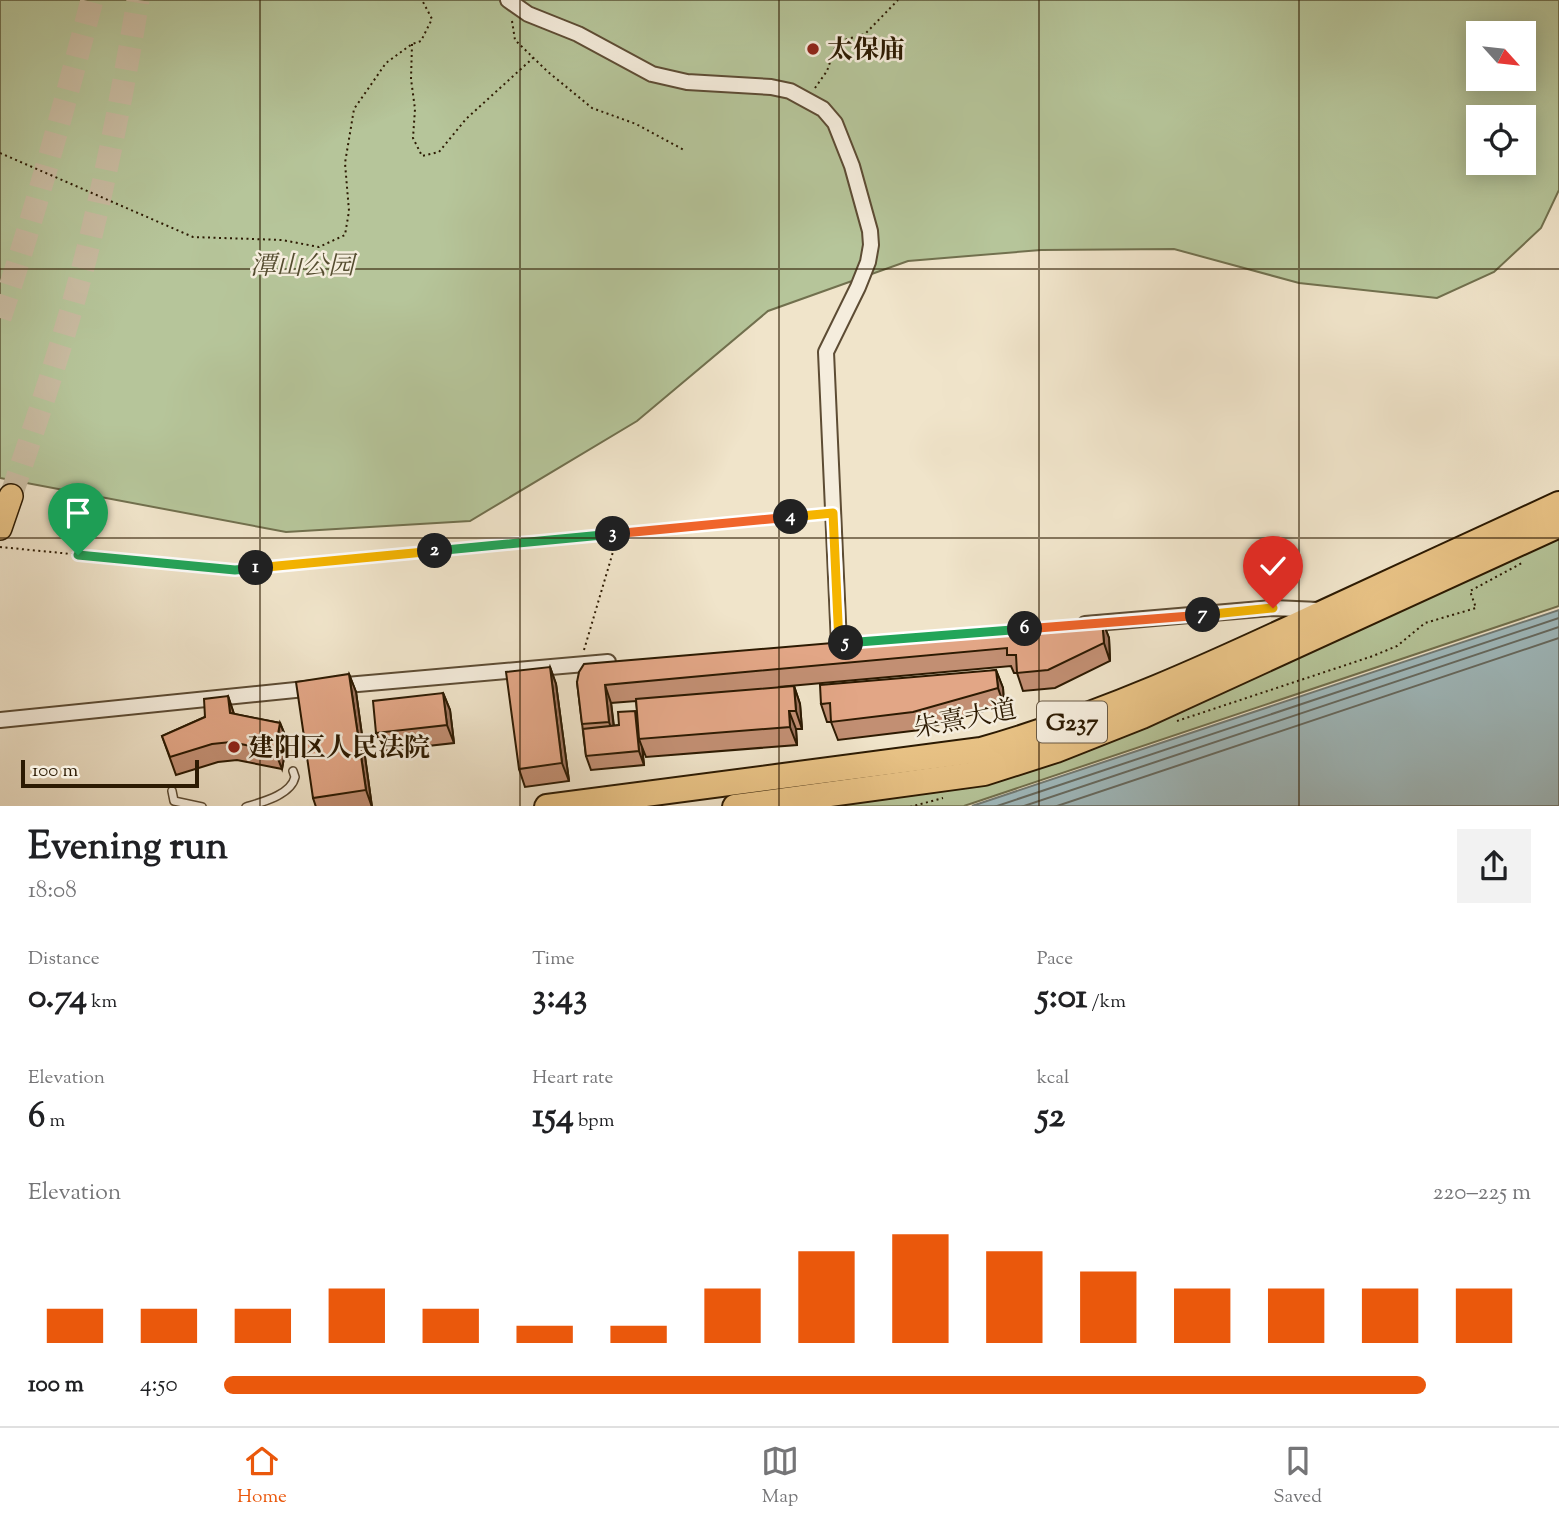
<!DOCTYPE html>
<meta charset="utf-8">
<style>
:root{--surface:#fff;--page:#f2f2f2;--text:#202124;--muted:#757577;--line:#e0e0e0;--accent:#ea580c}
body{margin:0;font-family:"Sorts Mill Goudy","Noto Serif SC",serif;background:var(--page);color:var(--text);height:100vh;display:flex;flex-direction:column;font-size:26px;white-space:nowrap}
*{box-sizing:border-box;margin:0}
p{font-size:23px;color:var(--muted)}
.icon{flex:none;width:38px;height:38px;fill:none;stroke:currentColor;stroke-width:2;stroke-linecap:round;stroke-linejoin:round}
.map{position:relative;height:806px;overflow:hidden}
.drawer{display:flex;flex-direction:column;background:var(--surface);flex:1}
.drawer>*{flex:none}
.needle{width:46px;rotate:117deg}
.tools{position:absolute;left:1466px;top:21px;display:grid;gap:14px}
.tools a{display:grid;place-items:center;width:70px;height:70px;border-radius:0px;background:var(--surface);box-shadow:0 4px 18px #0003;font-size:35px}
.scale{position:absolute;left:21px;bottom:18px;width:178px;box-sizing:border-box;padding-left:7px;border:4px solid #2c1a02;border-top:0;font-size:19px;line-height:24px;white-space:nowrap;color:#2c1a02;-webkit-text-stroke:5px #f5eddd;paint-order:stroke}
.pin{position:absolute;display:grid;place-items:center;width:60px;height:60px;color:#fff;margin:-72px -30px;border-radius:50% 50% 50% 0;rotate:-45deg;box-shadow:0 0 7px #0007}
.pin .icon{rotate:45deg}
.km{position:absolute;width:35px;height:35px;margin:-18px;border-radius:50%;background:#222;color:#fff;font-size:19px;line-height:35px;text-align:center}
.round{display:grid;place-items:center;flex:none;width:74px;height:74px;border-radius:0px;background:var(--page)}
.headline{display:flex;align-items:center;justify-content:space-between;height:119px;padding:0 28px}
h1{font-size:38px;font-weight:800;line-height:52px}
.stats{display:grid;grid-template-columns:repeat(3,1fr);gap:10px;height:119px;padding:7px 28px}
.stats div{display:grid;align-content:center}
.stats b{font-size:35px;font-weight:800}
.stats small{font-size:19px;font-weight:400}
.stats p{font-size:19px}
.chart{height:196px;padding:14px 28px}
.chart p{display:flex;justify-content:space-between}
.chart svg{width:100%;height:126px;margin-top:7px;stroke:var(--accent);stroke-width:6}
ul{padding:0 28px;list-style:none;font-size:23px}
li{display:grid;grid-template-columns:112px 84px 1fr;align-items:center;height:52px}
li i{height:18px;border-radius:9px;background:var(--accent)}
.tab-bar{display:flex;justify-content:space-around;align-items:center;height:98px;border-top:2px solid var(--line);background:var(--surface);font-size:19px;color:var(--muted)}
.tab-bar a{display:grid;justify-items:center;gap:4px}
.tab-bar .active{color:var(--accent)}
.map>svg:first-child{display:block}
.green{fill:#b6c59a;stroke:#71704e;stroke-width:2;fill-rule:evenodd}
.water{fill:#a0bcc1;stroke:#727b75;stroke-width:2}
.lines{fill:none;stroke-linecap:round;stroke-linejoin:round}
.shore{stroke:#666b62;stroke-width:2}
.primary-tunnel{stroke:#c9bca2;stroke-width:23;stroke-dasharray:23 11;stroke-linecap:butt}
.service-casing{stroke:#5d4c34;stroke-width:10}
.minor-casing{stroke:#5d4c34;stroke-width:18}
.primary-casing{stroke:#2c1a02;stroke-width:26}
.trunk-casing{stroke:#2c1a02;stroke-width:28}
.path{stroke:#2c1a02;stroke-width:2;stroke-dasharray:2 3.5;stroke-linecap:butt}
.service{stroke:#f5eddd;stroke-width:7}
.minor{stroke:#f5eddd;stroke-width:14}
.primary{stroke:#e8c285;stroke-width:23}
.trunk{stroke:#e8c285;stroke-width:24}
.wall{fill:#c28f73;stroke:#2c1a02;stroke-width:2;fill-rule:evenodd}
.shaded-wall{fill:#9e745e;stroke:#2c1a02;stroke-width:2}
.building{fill:#e2a686;stroke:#2c1a02;stroke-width:2}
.split-1-casing{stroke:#fff;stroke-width:14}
.split-2-casing{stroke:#fff;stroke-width:14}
.split-3-casing{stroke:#fff;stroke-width:14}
.split-4-casing{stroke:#fff;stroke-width:14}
.split-5-casing{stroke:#fff;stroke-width:14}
.split-6-casing{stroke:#fff;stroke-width:14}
.split-7-casing{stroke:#fff;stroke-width:14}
.split-8-casing{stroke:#fff;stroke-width:14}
.split-1{stroke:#22a559;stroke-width:9}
.split-2{stroke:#f5b400;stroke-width:9}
.split-3{stroke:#22a559;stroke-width:9}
.split-4{stroke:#f0652b;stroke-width:9}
.split-5{stroke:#f5b400;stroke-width:9}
.split-6{stroke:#22a559;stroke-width:9}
.split-7{stroke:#f0652b;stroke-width:9}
.split-8{stroke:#f5b400;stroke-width:9}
.grid{fill:none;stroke:#2c1a02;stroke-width:2;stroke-opacity:0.55}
.poi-dot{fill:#8f2418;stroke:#f5eddd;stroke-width:2.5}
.labels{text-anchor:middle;stroke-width:5;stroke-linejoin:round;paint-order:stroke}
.shield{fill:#f5eddd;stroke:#685944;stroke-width:2}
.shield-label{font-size:24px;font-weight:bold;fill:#2c1a02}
.poi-label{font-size:26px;font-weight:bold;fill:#2c1a02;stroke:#f5eddd;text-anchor:start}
.park-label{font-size:26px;font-style:italic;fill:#554d30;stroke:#f5eddd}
.street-label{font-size:26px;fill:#2c1a02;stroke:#f5eddd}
</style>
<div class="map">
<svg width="1559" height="807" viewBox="0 0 1559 807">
<rect width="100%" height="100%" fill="#f0e4ca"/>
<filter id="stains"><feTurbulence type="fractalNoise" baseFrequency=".00286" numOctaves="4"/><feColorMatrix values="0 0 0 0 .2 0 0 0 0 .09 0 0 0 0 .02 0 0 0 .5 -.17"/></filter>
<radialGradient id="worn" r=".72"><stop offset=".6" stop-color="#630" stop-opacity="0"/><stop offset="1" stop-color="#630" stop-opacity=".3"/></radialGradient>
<g class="green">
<path d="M0,0H1559V190L1541,228L1494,272L1437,298L1299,283L1174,249L1041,250L908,261L768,311L637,421L470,521L286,532L0,478ZM1479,33H1524V79H1479ZM1479,117H1524V163H1479Z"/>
<polygon points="1545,539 1559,540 1559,606 964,806 768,807 995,774"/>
</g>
<polygon class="water" points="1559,610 1559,806 972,806"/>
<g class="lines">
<g class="shore">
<polyline points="994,807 1559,618"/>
<polyline points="1021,807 1559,627"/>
<polyline points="1054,807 1559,638"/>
</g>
<g class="primary-tunnel">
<path d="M0,318C35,213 64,107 92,0"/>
<path d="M11,496C38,417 65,337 86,256C107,172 124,86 138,0"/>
</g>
<g class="service-casing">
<g id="service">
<polyline points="172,791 174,801 202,807"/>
<path d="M246,807C262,802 291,795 295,777L293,771"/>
</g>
</g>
<g class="minor-casing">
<g id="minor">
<polyline points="508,0 528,14 578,34 652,74 687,82 771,87 790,91 823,109 835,123 852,166 870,231 871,245 868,262 858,287 826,352 839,644"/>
<polyline points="1085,624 1273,608 1319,610"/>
<polyline points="335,686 608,662"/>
<polyline points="0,720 315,688"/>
</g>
</g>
<g class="primary-casing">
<polyline id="primary" points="0,528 11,496"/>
</g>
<g class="trunk-casing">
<g id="trunk">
<path d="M547,807L981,750C1101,716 1214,664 1327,611C1404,575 1482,540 1559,504"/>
<polyline points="735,807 984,773 1056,750 1142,716 1559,525"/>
</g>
</g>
<g class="path">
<polyline points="512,21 515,40 547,71 592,108 636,124 684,150"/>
<polyline points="412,44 411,79 415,109 413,138 422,156 439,152 466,119 533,58"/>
<polyline points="815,88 827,71 837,42 865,34 898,0"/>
<polyline points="0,153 193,237 282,240 319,247 345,235 349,211 345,163 354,109 386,63 412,44 421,41 432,19 422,0"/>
<polyline points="0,547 235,570 821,514"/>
<polyline points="584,650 618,535"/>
<polyline points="1177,721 1373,656 1397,646 1425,623 1476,608 1470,591 1522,563"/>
<polyline points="910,807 943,798"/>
</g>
<use href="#service" class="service"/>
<use href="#minor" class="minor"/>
<use href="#primary" class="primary"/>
<use href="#trunk" class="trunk"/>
</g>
<g class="wall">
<path d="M1102,620L1109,638L1110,661L1055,688L1023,691L1017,673H1014L1011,666L778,687L794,686L800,704L802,729H796L797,745L646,757L642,747L644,765L591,770L586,756L577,682ZM636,701L638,718L619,725L614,726L611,703Z"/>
<polygon points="550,667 556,684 569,781 525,787 519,769"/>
<polygon points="996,670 1003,688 1004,705 920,730 838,740 831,722 827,722 821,704"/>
<polygon points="349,674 356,692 372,807 316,807 313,798"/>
<polygon points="443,693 450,710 454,743 383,751 376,733"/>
<polygon points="228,696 234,714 280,723 287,740 282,769 237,760 218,762 176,775 162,736 205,717"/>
</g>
<g class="shaded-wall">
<polygon points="1102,620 1109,638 1110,661 1104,643"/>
<polygon points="550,667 556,684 569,781 562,763"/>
<polygon points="996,670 1003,688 1004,705 998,688"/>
<polygon points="349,674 356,692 372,807 366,790"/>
<polygon points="605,685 611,703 615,739 609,722"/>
<polygon points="794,686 800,704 802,729 796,711"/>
<polygon points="443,693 450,710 454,743 447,725"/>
<polygon points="228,696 234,714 230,713"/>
<polygon points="635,711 640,724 639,739 642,747 644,765 639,751"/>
<polygon points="789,711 796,729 797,745 790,727"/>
<polygon points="280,723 287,740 282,769 275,751"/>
</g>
<g class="building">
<polygon points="1102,620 1104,643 1048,670 1017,673 1016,655 1007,655 1007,648 605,685 609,722 582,724 577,682 579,672 584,664"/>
<polygon points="550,667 562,763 519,769 506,672"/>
<polygon points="996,670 998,688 913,712 831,722 830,703 821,704 820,685"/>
<polygon points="349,674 366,790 313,798 296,682"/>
<polygon points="794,686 796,711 789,711 790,727 639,739 636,699"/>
<polygon points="443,693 447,725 376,733 373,701"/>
<polygon points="228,696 230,713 280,723 275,751 231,742 212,744 170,757 162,736 205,717 204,699"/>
<polygon points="635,711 639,751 586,756 583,729 619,725 618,712"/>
</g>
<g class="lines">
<g class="split-1-casing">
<polyline id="split-1" points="78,555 235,570 256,568"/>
</g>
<g class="split-2-casing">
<polyline id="split-2" points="256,568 435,551"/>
</g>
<g class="split-3-casing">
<polyline id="split-3" points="435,551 613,534"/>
</g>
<g class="split-4-casing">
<polyline id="split-4" points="613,534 791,517"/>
</g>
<g class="split-5-casing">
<polyline id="split-5" points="791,517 833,513 839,644 846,643"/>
</g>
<g class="split-6-casing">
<polyline id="split-6" points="846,643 1025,629"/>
</g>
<g class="split-7-casing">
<polyline id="split-7" points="1025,629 1203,615"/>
</g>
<g class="split-8-casing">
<polyline id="split-8" points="1203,615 1273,608"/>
</g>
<use href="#split-1" class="split-1"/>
<use href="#split-2" class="split-2"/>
<use href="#split-3" class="split-3"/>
<use href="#split-4" class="split-4"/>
<use href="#split-5" class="split-5"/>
<use href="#split-6" class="split-6"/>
<use href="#split-7" class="split-7"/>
<use href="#split-8" class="split-8"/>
</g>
<path class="grid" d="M260,0V807M520,0V807M779,0V807M1039,0V807M1299,0V807M0,269H1559M0,538H1559"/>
<g class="poi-dot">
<circle cx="813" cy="49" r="7"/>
<circle cx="234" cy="747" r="7"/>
</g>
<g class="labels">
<rect class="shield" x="1037" y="701.5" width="70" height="41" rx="5"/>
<g class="shield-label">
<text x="1072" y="730">G237</text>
</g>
<g class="poi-label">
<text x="827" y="58">太保庙</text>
<text x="248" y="756">建阳区人民法院</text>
</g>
<g class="park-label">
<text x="302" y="274">潭山公园</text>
</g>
<g class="street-label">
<text transform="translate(965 718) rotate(-11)" y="9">朱熹大道</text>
</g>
</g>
<rect width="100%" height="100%" filter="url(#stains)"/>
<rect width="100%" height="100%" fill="url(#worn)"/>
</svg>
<div class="tools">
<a><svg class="needle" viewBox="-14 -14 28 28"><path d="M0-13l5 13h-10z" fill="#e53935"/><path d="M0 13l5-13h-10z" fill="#757577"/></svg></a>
<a><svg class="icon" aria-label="locate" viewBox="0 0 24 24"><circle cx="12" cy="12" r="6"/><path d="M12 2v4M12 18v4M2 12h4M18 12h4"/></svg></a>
</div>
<div class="scale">100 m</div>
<div class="pin" style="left:78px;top:555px;background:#1e9e55"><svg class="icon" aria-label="arrive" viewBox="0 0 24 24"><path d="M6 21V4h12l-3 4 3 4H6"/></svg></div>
<div class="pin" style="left:1273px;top:608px;background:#d93025"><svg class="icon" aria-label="check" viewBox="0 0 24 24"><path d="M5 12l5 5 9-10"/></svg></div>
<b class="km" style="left:256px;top:568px">1</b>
<b class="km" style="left:435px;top:551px">2</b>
<b class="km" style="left:613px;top:534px">3</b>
<b class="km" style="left:791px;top:517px">4</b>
<b class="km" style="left:846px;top:643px">5</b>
<b class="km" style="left:1025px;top:629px">6</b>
<b class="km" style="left:1203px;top:615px">7</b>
</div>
<section class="drawer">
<div class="headline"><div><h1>Evening run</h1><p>18:08</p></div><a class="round"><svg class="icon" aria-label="share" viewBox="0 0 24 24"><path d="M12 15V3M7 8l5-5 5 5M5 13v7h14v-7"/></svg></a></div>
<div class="stats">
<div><p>Distance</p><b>0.74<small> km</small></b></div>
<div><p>Time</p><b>3:43</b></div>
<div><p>Pace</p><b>5:01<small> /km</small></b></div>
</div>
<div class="stats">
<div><p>Elevation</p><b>6<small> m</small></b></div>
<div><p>Heart rate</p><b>154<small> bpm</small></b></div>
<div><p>kcal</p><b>52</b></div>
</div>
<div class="chart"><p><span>Elevation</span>220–225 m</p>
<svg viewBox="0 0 160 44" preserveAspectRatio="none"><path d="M5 44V32M15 44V32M25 44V32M35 44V25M45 44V32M55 44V38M65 44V38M75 44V25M85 44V12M95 44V6M105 44V12M115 44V19M125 44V25M135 44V25M145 44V25M155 44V25"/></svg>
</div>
<ul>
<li><b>100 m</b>4:50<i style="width:92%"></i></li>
</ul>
</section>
<nav class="tab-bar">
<a class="active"><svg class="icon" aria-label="home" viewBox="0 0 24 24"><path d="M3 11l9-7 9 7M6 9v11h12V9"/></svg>Home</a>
<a><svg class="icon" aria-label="map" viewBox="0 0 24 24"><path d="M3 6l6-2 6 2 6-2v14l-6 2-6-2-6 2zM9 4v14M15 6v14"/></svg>Map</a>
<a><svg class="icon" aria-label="saved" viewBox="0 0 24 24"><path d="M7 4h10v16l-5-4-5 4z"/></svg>Saved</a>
</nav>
